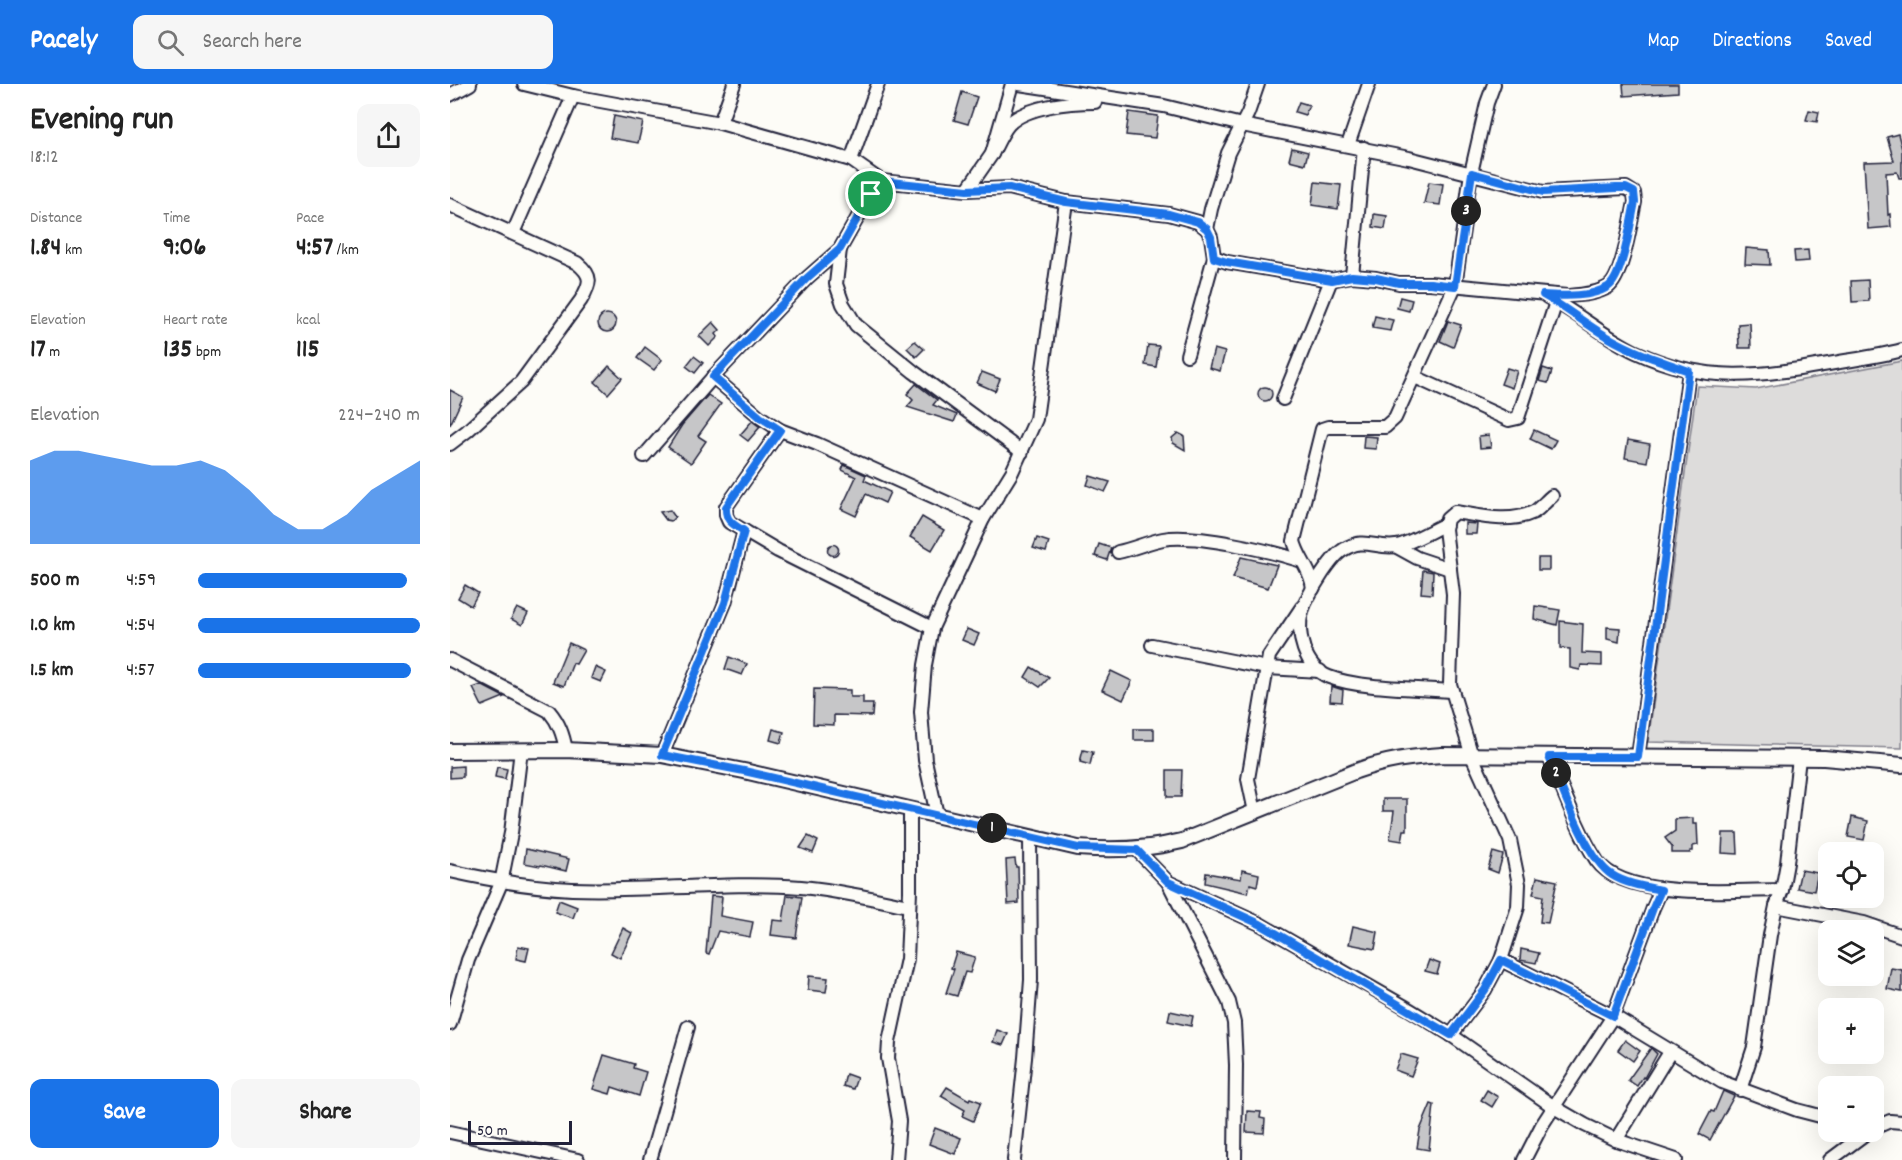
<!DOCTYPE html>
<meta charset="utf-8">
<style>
:root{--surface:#fff;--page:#f6f6f6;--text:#222;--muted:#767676;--accent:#1a73e8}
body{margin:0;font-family:Dekko,sans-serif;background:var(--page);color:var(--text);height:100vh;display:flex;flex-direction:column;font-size:22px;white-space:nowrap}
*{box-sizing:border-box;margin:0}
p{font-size:20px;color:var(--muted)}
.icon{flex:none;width:33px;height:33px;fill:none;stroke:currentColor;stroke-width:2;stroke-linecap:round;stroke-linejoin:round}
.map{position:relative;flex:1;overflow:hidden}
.details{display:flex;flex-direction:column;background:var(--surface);width:450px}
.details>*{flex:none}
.tools{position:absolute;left:1368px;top:758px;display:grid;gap:12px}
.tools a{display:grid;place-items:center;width:66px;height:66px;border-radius:12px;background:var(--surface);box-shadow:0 6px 24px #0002;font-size:30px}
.scale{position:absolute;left:18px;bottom:15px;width:104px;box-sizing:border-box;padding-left:6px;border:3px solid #22223b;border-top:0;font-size:16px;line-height:21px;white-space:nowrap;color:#22223b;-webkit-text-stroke:4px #fdfcf7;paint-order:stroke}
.pin{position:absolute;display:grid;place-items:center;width:51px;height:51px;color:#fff;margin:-26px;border:3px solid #fff;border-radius:50%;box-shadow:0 2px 6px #0007}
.km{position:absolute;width:30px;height:30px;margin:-15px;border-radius:50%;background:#222;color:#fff;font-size:16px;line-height:30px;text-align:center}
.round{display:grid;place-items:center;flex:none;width:63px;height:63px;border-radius:12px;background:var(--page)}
.summary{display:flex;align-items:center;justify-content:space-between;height:102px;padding:0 30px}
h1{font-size:33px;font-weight:700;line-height:45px}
.figures{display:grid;grid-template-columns:repeat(3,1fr);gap:9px;height:102px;padding:6px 30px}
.figures div{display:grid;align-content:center}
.figures b{font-size:26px;font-weight:700}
.figures small{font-size:16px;font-weight:400}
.figures p{font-size:16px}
.chart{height:168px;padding:12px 30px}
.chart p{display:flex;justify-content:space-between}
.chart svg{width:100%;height:108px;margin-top:6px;fill:var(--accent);opacity:.7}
.button{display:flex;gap:12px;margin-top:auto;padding:12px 30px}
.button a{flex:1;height:69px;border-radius:12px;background:var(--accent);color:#fff;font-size:24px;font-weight:700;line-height:69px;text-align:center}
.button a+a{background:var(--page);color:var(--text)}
ul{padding:0 30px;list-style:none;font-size:20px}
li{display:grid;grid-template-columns:96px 72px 1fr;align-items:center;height:45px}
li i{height:15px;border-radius:8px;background:var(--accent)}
header{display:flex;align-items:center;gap:36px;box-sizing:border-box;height:84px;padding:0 30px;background:var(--accent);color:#fff}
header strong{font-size:28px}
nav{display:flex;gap:33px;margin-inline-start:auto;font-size:21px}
.search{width:420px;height:54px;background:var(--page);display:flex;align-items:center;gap:15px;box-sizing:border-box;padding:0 21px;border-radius:12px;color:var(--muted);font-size:22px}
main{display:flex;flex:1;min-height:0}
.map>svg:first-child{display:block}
.green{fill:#dddcdb;stroke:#807f8b;stroke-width:1.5}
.building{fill:#c6c6c8;stroke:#22223b;stroke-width:1.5}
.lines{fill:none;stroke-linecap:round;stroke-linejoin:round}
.minor-casing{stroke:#22223b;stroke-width:16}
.tertiary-casing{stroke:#22223b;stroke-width:18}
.minor{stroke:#fdfcf7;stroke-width:12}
.tertiary{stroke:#fdfcf7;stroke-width:14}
.route-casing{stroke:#fff;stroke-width:12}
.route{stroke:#1a73e8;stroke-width:8}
</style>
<header>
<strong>Pacely</strong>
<div class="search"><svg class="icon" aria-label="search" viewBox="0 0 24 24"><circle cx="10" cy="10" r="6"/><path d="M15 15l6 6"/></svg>Search here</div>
<nav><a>Map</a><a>Directions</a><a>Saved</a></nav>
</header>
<main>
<section class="details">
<div class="summary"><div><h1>Evening run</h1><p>18:12</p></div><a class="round"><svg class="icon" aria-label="share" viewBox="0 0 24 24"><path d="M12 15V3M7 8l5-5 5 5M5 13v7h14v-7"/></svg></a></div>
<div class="figures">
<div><p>Distance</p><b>1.84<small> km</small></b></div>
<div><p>Time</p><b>9:06</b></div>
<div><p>Pace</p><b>4:57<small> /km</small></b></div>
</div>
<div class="figures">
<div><p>Elevation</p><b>17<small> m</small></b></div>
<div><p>Heart rate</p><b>135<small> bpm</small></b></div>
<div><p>kcal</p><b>115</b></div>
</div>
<div class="chart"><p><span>Elevation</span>224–240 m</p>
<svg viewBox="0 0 160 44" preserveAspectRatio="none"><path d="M0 44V10L10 6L20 6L30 8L40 10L50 12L60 12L70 10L80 14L90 22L100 32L110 38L120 38L130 32L140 22L150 16L160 10V44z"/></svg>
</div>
<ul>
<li><b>500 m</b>4:59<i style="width:94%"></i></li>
<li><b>1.0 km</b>4:54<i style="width:100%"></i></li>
<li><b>1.5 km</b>4:57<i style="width:96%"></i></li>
</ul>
<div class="button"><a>Save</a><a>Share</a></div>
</section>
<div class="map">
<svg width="1452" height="1076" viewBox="0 0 1452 1076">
<rect width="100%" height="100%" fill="#fdfcf7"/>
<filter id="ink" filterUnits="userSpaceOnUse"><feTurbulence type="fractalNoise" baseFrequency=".0167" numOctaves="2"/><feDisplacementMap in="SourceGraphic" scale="12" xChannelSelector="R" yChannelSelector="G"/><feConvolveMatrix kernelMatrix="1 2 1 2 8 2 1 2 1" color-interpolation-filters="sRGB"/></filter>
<g filter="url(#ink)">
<polygon class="green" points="1452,277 1452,664 1198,658 1247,302 1306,305"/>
<g class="building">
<polygon points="1173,0 1228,0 1228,8 1174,12"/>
<polygon points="512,8 527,13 518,40 504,36"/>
<polygon points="849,18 859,21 855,31 845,28"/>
<polygon points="1359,26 1369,28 1367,38 1356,36"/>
<polygon points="679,28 708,32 705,54 676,51"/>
<polygon points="164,32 193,38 188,59 160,54"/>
<polygon points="1448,50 1452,65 1452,94 1449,94 1447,88 1436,89 1438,131 1440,130 1441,143 1418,145 1414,78 1444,77 1437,53"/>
<polygon points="842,64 858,68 855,80 839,76"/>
<polygon points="865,98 891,101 888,125 862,121"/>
<polygon points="979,98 993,100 990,121 974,119"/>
<polygon points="924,130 937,132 935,145 923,143"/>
<polygon points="1296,164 1319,166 1320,181 1295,180"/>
<polygon points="1358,166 1359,177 1345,178 1344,167"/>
<polygon points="1418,196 1419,217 1402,218 1401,197"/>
<polygon points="950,213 962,216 959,227 947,224"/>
<circle cx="157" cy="239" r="9"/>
<polygon points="925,232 943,236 940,247 922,244"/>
<polygon points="998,237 1011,241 1003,263 990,257"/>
<polygon points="263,238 270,246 266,250 268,253 259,262 249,252"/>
<polygon points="1300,239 1301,264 1289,264 1288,240"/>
<polygon points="465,257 474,265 466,273 457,264"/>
<polygon points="698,261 709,262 706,283 695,281"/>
<polygon points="195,263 212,276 204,286 187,274"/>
<polygon points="764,265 775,268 770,287 759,284"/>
<polygon points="244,272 253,279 245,289 236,282"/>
<polygon points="159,282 172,294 158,310 145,298"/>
<polygon points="1057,284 1067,287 1062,304 1051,300"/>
<polygon points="1093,284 1102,287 1098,299 1089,297"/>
<polygon points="532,288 550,295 545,307 527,299"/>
<polygon points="466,300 487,316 483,321 507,331 504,338 457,323 463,316 457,310"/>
<circle cx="815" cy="310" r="7"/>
<polygon points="0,306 13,313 0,341"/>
<polygon points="258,311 271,320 248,352 256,357 241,379 218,363 232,341"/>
<polygon points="302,337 310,343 298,357 290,351"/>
<polygon points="1084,346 1106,356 1101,365 1080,355"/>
<polygon points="728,349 734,352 735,366 723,359 722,354"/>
<polygon points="1039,351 1041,363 1030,364 1029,352"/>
<polygon points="914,352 927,353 926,365 913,364"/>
<polygon points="1178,356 1200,360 1197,378 1175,374"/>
<polygon points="394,381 416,391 414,396 440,408 435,419 416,410 406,432 391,425 406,393 392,386"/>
<polygon points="640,392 660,398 655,408 637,401"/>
<polygon points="220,426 225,433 221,437 216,436 210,428"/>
<polygon points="472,433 494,446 482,466 460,453"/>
<polygon points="1015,439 1027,440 1026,450 1015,450"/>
<polygon points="587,454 599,458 596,468 583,464"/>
<polygon points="649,460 661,464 657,476 645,472"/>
<circle cx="383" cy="466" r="5.5"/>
<polygon points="791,473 827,481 818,504 783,494"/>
<rect x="1088" y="474" width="11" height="12"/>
<polygon points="973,486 983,488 982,510 971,509"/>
<polygon points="15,501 28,509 21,522 8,514"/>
<polygon points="1085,522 1110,526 1107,541 1084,535"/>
<polygon points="67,524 78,529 72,541 61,535"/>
<polygon points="1110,537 1133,540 1132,569 1152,570 1152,582 1131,581 1130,586 1120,584 1120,565 1110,564"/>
<polygon points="1157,543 1170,544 1169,558 1157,555"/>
<polygon points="517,545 529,550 524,561 512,556"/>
<polygon points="119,559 134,566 126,580 123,579 114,602 103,598"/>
<polygon points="279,573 297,580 292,591 275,585"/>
<polygon points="145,583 156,588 151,598 141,594"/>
<polygon points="581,583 599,594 590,603 575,593"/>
<polygon points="661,587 682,597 673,616 652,606"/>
<polygon points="31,601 54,613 32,622 23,604"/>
<polygon points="881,602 893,606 892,618 880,617"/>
<polygon points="364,605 400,606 400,613 413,613 413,620 423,620 422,632 384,631 384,641 363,640"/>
<polygon points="323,645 334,648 331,659 320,656"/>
<rect x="684" y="645" width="20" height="11"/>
<polygon points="633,666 643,668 640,681 630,678"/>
<polygon points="13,682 13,693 0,694 0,683"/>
<polygon points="47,683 57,685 55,695 45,693"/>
<polygon points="717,686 732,686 731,713 717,713"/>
<polygon points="933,715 957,715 957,746 954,746 952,757 940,755 944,727 933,727"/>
<polygon points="1402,733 1418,737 1414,756 1398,753"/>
<polygon points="1243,734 1243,740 1247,740 1248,761 1243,762 1243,767 1240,767 1240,769 1222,769 1222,763 1215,754 1225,747 1225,735"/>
<polygon points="1273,749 1287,749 1288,770 1272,769"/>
<polygon points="358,752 368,757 363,769 350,764"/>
<polygon points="76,765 119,775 116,787 91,781 90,782 74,779"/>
<polygon points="1043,768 1053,771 1048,789 1038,785"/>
<polygon points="565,775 566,783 568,783 569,819 558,820 556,776"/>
<polygon points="792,786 809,790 807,802 800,800 798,809 755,799 756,789 791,795"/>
<polygon points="1351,786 1368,789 1364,807 1347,804"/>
<polygon points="1087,793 1107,797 1098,839 1090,838 1093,812 1083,810"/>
<polygon points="337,811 352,813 346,854 321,851 323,836 333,837"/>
<polygon points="261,812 272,813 270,832 303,838 300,853 268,847 259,870 256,869"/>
<polygon points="109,816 127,823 123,834 105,828"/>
<polygon points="903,842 928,848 925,865 899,860"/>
<polygon points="173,844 182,849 170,874 161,869"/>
<polygon points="68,862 79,864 76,877 66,875"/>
<polygon points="1071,865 1089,869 1086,879 1070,876"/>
<polygon points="506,868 525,873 520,889 515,888 507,912 496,909 504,885 501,884"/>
<polygon points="979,876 990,880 987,890 975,887"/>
<polygon points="1441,884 1452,886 1452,908 1437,905"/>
<polygon points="359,892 378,894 376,908 358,906"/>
<polygon points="720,927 743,932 741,942 718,937"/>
<polygon points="547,946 558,950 553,961 543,958"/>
<polygon points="1175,956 1190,967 1183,977 1168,966"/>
<polygon points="1201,964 1207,970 1194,994 1193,993 1187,1002 1178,996"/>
<polygon points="951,970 968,975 961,992 945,986"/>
<polygon points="154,971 184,980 183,984 196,988 189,1012 162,1003 160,1010 143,1005"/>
<polygon points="396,990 407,994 403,1005 393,1002"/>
<polygon points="497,1003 519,1016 520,1014 531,1018 523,1037 512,1032 515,1026 491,1012"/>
<polygon points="1037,1006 1048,1013 1042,1023 1031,1016"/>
<polygon points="1273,1007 1284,1012 1260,1056 1249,1050 1261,1027 1264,1028"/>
<polygon points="981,1020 984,1021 979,1066 967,1064 970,1046"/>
<polygon points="797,1027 811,1028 810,1034 815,1035 814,1049 796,1048"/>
<polygon points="485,1044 511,1054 505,1070 479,1060"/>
</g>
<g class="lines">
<g class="minor-casing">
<g id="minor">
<path d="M74,0L123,12L270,39L401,76L431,97L517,106L559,104L616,118L719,130L748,138L757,145L761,153L764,173L777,178L881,196L902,192L926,194L949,199H980L1117,212C1130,211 1147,210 1158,203C1173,193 1181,136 1185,118L1184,109L1176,104L1093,108L959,74L792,41L714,22L569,0"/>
<polyline points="0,11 20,0"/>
<polyline points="270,39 284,0"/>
<polyline points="898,61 919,0"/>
<path d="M542,70C547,60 552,48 559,40C577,22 620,18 645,18"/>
<polyline points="401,76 428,0"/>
<polyline points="517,106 542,70 562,0"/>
<path d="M0,121L127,179C143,192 141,199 131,216L71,298L17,347L0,360"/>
<polyline points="757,145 761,125 778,69 798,29 808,0"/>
<polyline points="63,149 123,12"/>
<polyline points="390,165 386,200 393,220 406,241 464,288 572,368"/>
<polyline points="902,192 914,64"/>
<path d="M1097,213C1128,229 1154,253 1186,268C1257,301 1311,292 1384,279C1407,275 1430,272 1452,266"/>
<polyline points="737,271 764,173"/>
<polyline points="263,293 310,333 330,346 367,360 533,435"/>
<polyline points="965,293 1059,336 1068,334 1106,218"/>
<polyline points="833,315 881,196"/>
<polyline points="330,346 276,423 276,431 279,438 328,467 482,544"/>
<polyline points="194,372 263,293 357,194 390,165 421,110 431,97"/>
<path d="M996,440C984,445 957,461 946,462C925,465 914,452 893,466C880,474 857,512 852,527C846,550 854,583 879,593C910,605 968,604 1002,607"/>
<polyline points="947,463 967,474 1000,485"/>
<path d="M668,468C683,465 698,458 713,455C744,449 821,467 852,477"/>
<path d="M863,505C862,487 848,474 844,457L872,345L878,343H935L945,334L1005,202L1021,89L1037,19L1044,0"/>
<polyline points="702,561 817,584 870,587"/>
<path d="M0,576L99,627C109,639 113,650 116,666"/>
<polyline points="212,671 275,519 294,447"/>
<path d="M1099,673C1113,705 1128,748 1147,777C1175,817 1287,806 1332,806"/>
<polyline points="1188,673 1239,287"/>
<polyline points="805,728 798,695 819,572 852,523"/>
<polyline points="487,731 475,676 471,628 475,581 482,544 533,435 562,388 586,335 616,118"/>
<polyline points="687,766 718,798 779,918 784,939 786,981 785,1076"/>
<path d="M0,787C40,796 81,803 122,805C199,808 275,797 351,803C388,806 424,815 459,822"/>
<polyline points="718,798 810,840 957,924 1001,951 1104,1023 1135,1041 1166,1056 1226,1076"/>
<polyline points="1326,822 1414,839 1452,852"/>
<path d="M1051,876L1068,823L1069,800L1060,756L1022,672L1000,600L1003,510L995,445L997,435L1005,428C1030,432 1059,440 1084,428C1090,424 1096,417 1102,412"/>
<polyline points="0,940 18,876 51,799 61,749 71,666"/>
<polyline points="1001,951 1035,906 1051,876 1163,932 1272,998 1347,1026 1378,1034"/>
<polyline points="1290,1006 1304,963 1320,851 1326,822 1332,806 1337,779 1349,674"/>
<polyline points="1424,1044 1440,1037 1452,1038"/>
<polyline points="0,1048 128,1076"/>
<polyline points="1166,1056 1220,968"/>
<polyline points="200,1076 238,943"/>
<polyline points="446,1076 449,1037 438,974 439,958 457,875 460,807 460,725"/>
<polyline points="564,1076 575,974 581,896 580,753"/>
<polyline points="1074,1076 1092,1041 1163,932 1203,824 1211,806"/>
<polyline points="1380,1076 1419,1047"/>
</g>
</g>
<g class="tertiary-casing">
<path id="tertiary" d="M0,667L116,666L212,671L294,687L628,764C664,767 696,766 732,757L906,687C937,676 960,673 992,671L1374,674L1452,681"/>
</g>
<use href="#minor" class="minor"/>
<use href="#tertiary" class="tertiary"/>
</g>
</g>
<g class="lines" filter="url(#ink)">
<g class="route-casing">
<path id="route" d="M1022,89L1093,108L1166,104H1176L1184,108L1185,118C1181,136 1173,193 1158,203C1139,214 1114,212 1093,211C1115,223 1134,239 1156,252C1183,268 1210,277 1239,287L1188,673H1099C1112,703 1136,775 1162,791C1176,800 1196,803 1211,806L1203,824L1163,932L1051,876L1035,906L1001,951L810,840L718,798L687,766L628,764L294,687L212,671L275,519L294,447C284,441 275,437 276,423L330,346L310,333L263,293L357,194L390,165L421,110L431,97L517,106L559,104L616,118L719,130L748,138L757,145L761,153L764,174L777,178L882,196L902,192L926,194L949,199H980L1005,202Z"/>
</g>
<use href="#route" class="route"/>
</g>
</svg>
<div class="tools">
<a><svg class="icon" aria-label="locate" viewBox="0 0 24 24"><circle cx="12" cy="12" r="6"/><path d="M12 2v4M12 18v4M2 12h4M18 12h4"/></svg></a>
<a><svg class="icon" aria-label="layers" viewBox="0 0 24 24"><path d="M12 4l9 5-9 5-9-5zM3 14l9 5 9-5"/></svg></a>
<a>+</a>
<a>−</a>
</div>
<div class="scale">50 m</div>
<div class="pin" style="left:421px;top:110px;background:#1e9e55"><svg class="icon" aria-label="arrive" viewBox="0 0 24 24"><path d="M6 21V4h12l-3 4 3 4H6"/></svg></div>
<b class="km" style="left:542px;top:744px">1</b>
<b class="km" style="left:1106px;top:689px">2</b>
<b class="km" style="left:1016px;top:127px">3</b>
</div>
</main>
